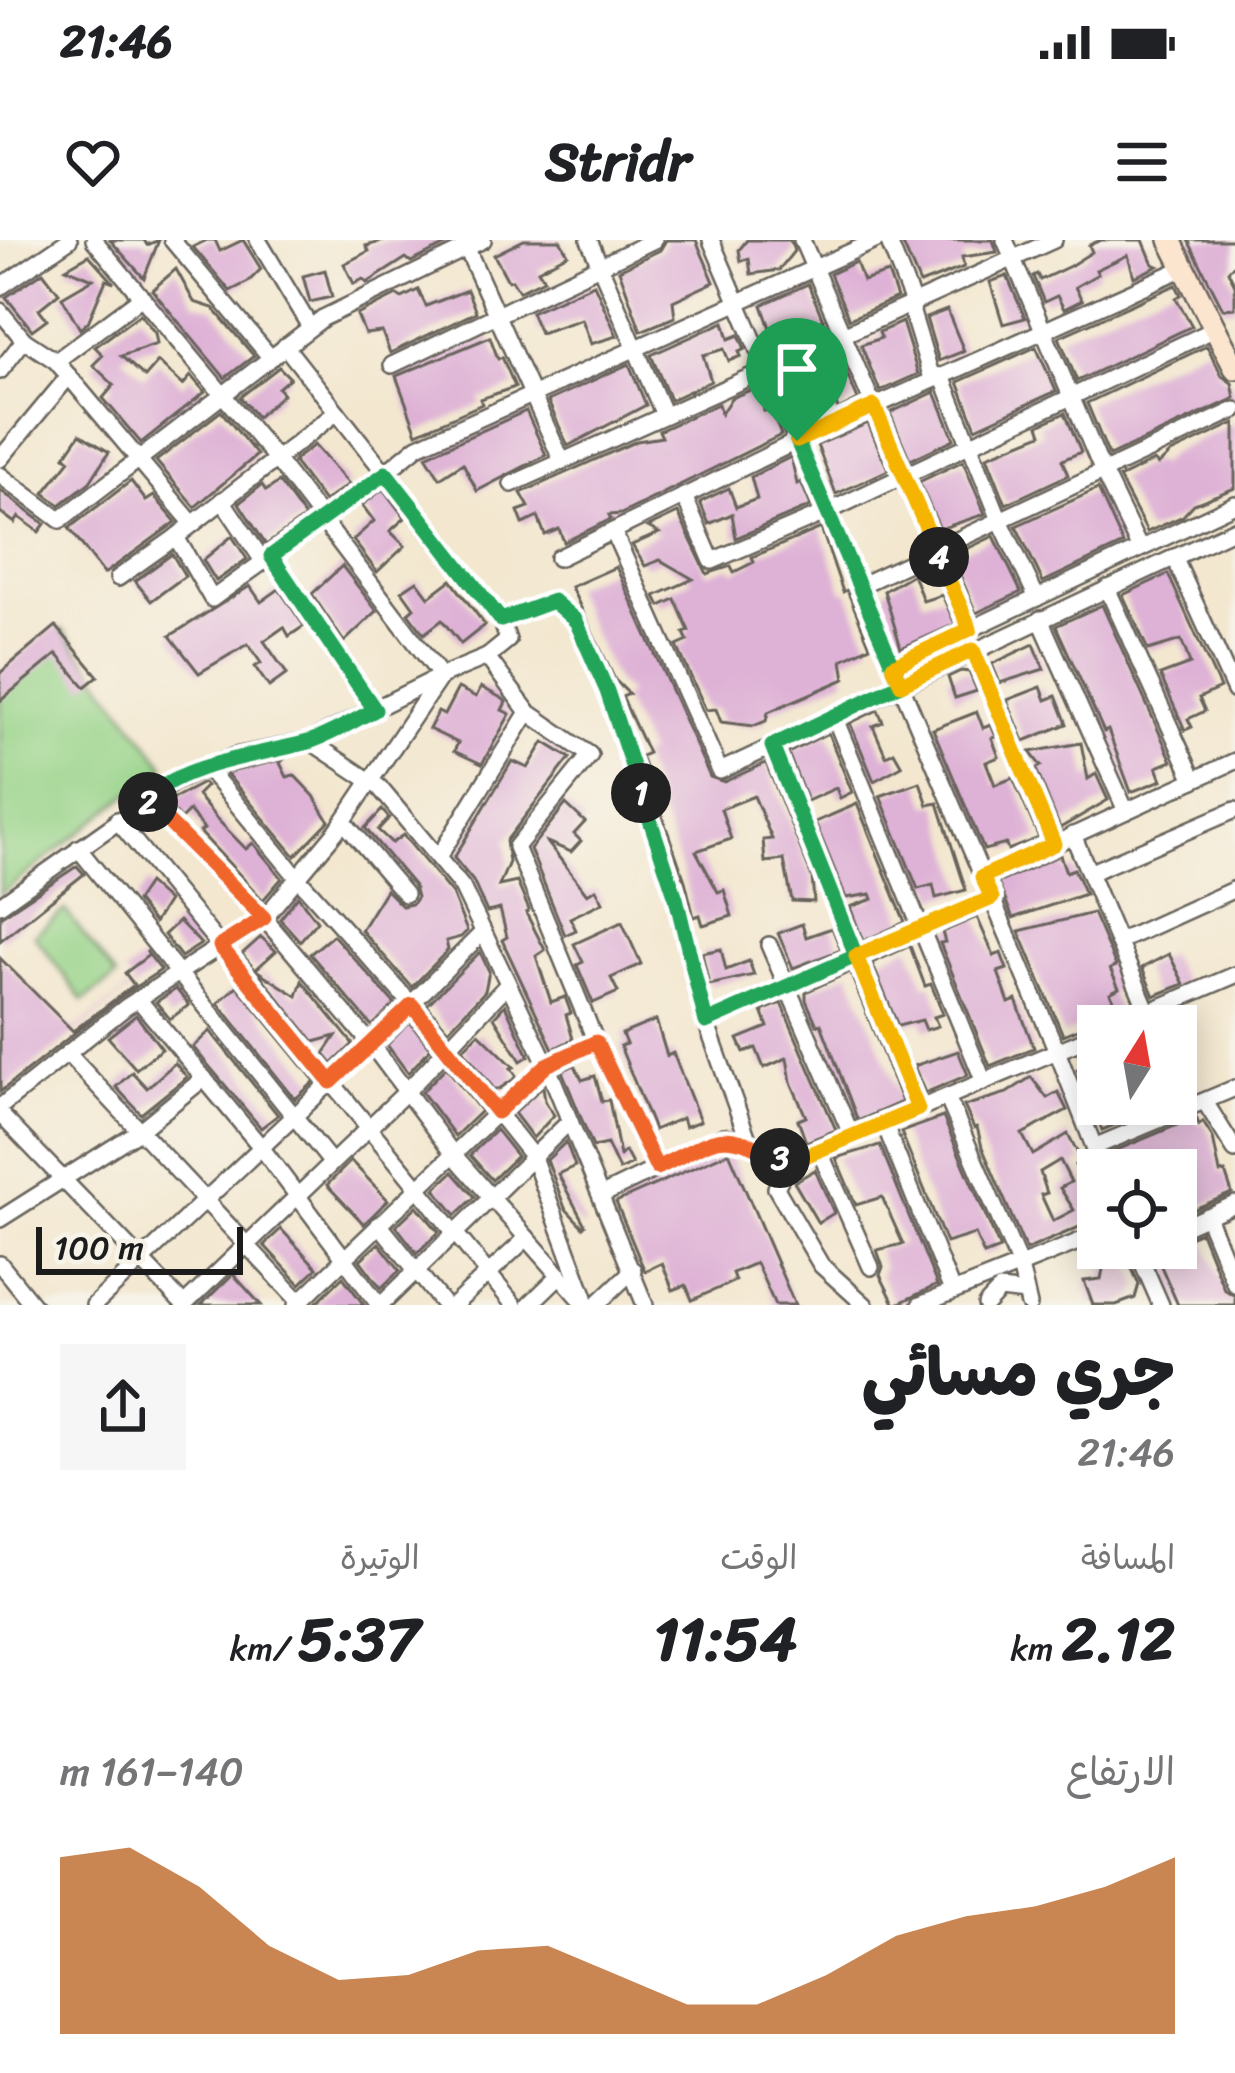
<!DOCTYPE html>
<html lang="ar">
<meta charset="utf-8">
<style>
:root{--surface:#fff;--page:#f6f6f6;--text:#202124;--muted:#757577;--accent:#b45309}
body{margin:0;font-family:Sriracha,"Playpen Sans Arabic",sans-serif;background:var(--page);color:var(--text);direction:rtl;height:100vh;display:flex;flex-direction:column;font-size:45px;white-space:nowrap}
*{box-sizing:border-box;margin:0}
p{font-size:39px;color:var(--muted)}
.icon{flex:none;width:66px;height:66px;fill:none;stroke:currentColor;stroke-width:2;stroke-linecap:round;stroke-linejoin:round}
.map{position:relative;height:1065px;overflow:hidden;direction:ltr}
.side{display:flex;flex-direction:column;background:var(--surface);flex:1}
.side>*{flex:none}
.needle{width:78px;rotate:11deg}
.buttons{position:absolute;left:1077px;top:765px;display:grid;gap:24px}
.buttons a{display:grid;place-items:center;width:120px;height:120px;border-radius:0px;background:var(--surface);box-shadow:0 6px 30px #0003;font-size:60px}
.scale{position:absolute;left:36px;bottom:30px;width:207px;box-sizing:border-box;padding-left:12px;border:6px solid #1c1c1c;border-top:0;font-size:33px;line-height:42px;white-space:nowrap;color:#1c1c1c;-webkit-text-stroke:9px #f7f3e8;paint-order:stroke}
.pin{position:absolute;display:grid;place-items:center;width:102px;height:102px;color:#fff;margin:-123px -51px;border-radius:50% 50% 50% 0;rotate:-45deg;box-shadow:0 0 12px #0007}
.pin .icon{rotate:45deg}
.km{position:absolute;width:60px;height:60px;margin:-30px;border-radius:50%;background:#222;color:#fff;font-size:33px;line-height:60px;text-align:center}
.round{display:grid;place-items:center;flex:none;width:126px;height:126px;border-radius:0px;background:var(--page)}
.overview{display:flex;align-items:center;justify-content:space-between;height:204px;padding:0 60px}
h1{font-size:66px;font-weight:800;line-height:90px}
.metrics{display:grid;grid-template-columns:repeat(3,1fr);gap:18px;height:204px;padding:12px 60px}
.metrics div{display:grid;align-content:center}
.metrics b{font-size:60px;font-weight:800}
.metrics small{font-size:33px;font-weight:400}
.metrics p{font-size:33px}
.chart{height:336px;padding:24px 60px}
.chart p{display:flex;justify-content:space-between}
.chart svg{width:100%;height:216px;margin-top:12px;fill:var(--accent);opacity:.7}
.status{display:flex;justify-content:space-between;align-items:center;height:84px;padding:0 60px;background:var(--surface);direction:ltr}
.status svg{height:33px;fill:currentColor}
header{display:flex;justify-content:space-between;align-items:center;height:156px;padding:0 60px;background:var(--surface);font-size:54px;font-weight:800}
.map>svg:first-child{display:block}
.green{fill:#96d388;stroke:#597852;stroke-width:3}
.building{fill:#deb1d6;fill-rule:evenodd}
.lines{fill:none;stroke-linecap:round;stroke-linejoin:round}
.street-casing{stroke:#67635b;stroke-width:20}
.secondary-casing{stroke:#67635b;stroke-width:26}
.street{stroke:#fff;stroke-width:15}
.secondary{stroke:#fce5cf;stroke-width:21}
.split-1-casing{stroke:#fff;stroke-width:24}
.split-2-casing{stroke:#fff;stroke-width:24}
.split-3-casing{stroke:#fff;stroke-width:24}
.split-4-casing{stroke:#fff;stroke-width:24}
.split-5-casing{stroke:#fff;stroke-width:24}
.split-1{stroke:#22a559;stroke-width:15}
.split-2{stroke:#22a559;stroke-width:15}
.split-3{stroke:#f0652b;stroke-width:15}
.split-4{stroke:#f5b400;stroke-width:15}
.split-5{stroke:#f5b400;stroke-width:15}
</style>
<div class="status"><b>21:46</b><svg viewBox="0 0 49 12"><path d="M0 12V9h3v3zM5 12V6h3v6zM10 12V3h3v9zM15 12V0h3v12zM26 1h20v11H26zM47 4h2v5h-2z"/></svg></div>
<header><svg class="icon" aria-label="menu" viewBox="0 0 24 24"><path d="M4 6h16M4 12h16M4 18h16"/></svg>Stridr<svg class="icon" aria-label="heart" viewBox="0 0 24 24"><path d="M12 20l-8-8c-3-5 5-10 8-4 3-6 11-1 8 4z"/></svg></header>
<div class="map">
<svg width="1235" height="1065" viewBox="0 0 1235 1065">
<rect width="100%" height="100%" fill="#f7f3e8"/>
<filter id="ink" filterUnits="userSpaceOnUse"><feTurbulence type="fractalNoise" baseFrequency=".00833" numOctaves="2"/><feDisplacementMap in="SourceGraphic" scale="24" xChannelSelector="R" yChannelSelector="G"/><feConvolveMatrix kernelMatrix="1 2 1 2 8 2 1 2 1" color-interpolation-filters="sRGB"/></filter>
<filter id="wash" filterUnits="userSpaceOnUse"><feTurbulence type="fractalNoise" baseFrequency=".004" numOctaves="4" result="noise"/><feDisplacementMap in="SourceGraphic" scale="48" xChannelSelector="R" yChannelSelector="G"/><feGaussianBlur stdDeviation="2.7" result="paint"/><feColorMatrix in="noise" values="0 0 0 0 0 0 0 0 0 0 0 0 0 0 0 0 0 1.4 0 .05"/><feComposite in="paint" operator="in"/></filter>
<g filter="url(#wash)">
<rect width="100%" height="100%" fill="#f3e7cf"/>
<g class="green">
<polygon points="62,389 165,526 0,655 0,435"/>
<polygon points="65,670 116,737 83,761 34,695"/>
</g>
<g id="blocks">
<g class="building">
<polygon points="110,0 144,0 147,5 159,0 144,38"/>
<polygon points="207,0 215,0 220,11 243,0 261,29 248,42 230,51 193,7"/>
<polygon points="387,0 451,0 451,2 411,22 406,18 367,43 363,39 354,44 344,24 369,11 366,6"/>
<polygon points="524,0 560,0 568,14 538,30 544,39 519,51 512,40 508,41 494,15"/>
<polygon points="666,0 696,0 714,42 673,61 675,77 641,91 619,30 660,10"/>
<polygon points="747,0 790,0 794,11 779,30 751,34 749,19 741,21 739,10"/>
<polygon points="901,0 993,0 997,12 962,17 964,27 920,44"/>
<polygon points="1101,0 1143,0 1153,24 1158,26 1134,37 1128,15 1096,30 1098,34 1075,47 1082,60 1064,69 1057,56 1044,62 1033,36 1037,34 1040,40 1070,26 1092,12 1089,5"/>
<polygon points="1188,0 1235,0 1235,23 1228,31 1235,45 1235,68 1223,69"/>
<polygon points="89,15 114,43 106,40 88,82 80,89 62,57 93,39 66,28"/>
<polygon points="856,22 863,41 888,33 897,58 849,79 830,34"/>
<polygon points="176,29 194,62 213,68 254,116 225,138 152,50"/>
<polygon points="325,30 332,57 310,62 303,36"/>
<polygon points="43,32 59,53 39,69 47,79 32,90 6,57"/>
<polygon points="1007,36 1025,78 1003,84 990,42"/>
<polygon points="594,44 617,96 591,104 582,79 540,93 531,72"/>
<polygon points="808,44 827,89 778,111 762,65"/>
<polygon points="1176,45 1181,55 1176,58 1192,86 1077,141 1059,97"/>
<polygon points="418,50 426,66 467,50 476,72 390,113 382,92 365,94 357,75 397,55 402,58"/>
<polygon points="947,70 964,111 939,121 926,78"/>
<polygon points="140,74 155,93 157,104 121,116 145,137 158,122 183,145 191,136 205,152 141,203 103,158 114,145 93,125 103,115 95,107"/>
<polygon points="724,82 729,99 739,95 745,109 739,112 741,116 729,121 724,109 703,115 711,141 670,160 651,115"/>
<polygon points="902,82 918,134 880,151 861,105 881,98 879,92"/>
<polygon points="490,97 498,119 502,117 515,147 480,159 482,164 417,193 396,136"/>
<polygon points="1207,106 1222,136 1232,143 1235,158 1109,216 1087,163"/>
<polygon points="1036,107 1056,151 976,188 958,142"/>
<polygon points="837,111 858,160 838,170 833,153 799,167 786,134"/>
<polygon points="629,124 646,165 568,206 548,161"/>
<polygon points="279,127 290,138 278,148 283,154 257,177 240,157"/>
<polygon points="760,146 764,171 771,170 781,195 621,274 609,275 611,279 564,302 559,289 545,295 538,277 523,284 518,271 529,267 521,253 637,201 662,197 659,191 718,164 721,174 731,158"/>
<polygon points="935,152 954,199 910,220 890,173"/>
<polygon points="221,171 257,215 195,267 156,221"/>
<polygon points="526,171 546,215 477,251 463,223 440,238 426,216"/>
<polygon points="1065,173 1081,212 1062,220 1068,235 1006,264 987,216 1042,194 1039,185"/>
<polygon points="868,183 888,230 836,254 817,205"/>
<polygon points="1235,183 1235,248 1194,264 1183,276 1147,292 1119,238 1154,221 1158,225 1171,213"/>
<polygon points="80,194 109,212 90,242 60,265 44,253 70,220 65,216"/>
<polygon points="314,205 349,244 324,262 293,221"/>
<polygon points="791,217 797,244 801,242 811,266 736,298 732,274 709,284 700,262 729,248 736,267 757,259 751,237"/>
<polygon points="963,221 985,274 940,289 919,242"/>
<polygon points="131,241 146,261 154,256 176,282 104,334 69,288"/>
<polygon points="279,242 305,277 266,305 239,263 262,245 266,251"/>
<polygon points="383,249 405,278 390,291 405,306 377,332 353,300 374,281 362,265"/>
<polygon points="1098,249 1123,304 1043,342 1016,286"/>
<polygon points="0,250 45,284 39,292 19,277 15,283 0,272"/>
<polygon points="678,273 707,334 731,326 734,332 754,322 752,317 821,288 843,352 847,350 870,406 842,420 845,439 768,472 766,481 754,486 721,482 716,469 706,470 677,406 688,401 684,393 689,391 675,359 660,366 655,356 693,339 660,320 645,326 632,305 659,293 648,287"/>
<polygon points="232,296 247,319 216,341 203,320"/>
<polygon points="994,296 1021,352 976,373 952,316"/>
<polygon points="172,314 185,336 151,361 135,341"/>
<polygon points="342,326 377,371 344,402 312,354"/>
<polygon points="616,327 710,537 724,542 766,523 812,637 814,662 792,661 784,620 765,622 763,600 772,599 754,556 721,569 731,599 696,611 718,652 724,650 732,676 703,685 700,675 694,677 685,641 641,516 648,513 622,457 629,454 615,440 571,347"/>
<polygon points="913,334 923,361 942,355 955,384 901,408 884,351"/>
<polygon points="1168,334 1220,448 1199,458 1205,471 1188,479 1192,487 1185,490 1160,435 1190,424 1186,412 1181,400 1148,410 1123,355"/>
<polygon points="451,340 485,385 461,404 442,380 424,394 408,373 414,368 402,351 417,341 429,357"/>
<polygon points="250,346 261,362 279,349 304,386 289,396 284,387 264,401 287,434 269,447 255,427 261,423 248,404 199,433 170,396"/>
<polygon points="1102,365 1172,521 1157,527 1162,540 1131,552 1108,490 1104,492 1056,386"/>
<polygon points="56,386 98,436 85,447 57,414 0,461 0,433"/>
<polygon points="1034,404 1044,429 1000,443 992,424"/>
<polygon points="961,431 969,432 977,451 955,458 948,437"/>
<polygon points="481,447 503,459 506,462 502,470 510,474 482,524 454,511 458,503 429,489 438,472 444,475 458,448 476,457"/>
<polygon points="1041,447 1046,460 1056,456 1067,484 1024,501 1007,460"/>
<polygon points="878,470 883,482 873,486 886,516 894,512 902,526 874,541 850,483"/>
<polygon points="977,472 983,488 991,485 996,497 992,498 999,517 986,522 995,545 1013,538 1039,598 1008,610 1006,604 984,610 933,489"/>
<polygon points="828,493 852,552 840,558 836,548 807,561 788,513"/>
<polygon points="544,502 570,518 506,601 509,622 499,646 517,642 529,670 526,673 545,710 536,716 551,762 565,757 571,773 566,775 573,799 553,809 502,700 507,697 500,669 487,672 473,641 454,618 512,521 528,528"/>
<polygon points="1081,503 1088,539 1096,534 1108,560 1060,588 1036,529 1041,526 1030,512"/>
<polygon points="284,519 280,523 287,537 294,535 314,556 329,581 295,616 226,533"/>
<polygon points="920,542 928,565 938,563 966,650 936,658 933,645 918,649 880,556"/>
<polygon points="203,543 206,546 197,555 216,578 246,609 253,603 282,638 263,660 200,592 204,589 189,571 181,579 165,563"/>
<polygon points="566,564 585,582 574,594 581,601 571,612 547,602 587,654 596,649 603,662 570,678 576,690 565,695 530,609"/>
<polygon points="857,564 905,682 863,701 850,667 873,659 871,654 846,658 815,582"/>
<polygon points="382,570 389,578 378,590 392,603 403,595 452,654 467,691 461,697 446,701 448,710 412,747 361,690 386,650 402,666 412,664 417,657 414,646 365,588"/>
<polygon points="1060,615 1066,632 1074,629 1085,654 1013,678 998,643"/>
<polygon points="77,626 84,634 0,701 0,677"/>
<polygon points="148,643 168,661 154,683 136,661"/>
<polygon points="298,656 317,681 300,701 280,679"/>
<polygon points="1093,673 1116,726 1110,729 1119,748 1110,753 1119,772 1063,795 1019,691"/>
<polygon points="977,677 994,716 1001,713 1007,729 998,732 1009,763 1016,760 1034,808 990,826 940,703 945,702 942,692"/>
<polygon points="179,681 201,704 181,717 164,695"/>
<polygon points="622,682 641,724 611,738 618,752 593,763 577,725 583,722 574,704"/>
<polygon points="802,684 806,697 832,688 841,710 793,728 778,693"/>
<polygon points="333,695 395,764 372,786 310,714"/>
<polygon points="261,697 276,711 255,730 242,714"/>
<polygon points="910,706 925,746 931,744 943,774 934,777 938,786 926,790 922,780 898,786 872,723"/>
<polygon points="721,709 726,730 749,721 754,735 709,745 702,713"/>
<polygon points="146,711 161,730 119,758 0,852 0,718 73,791 134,745 125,733 149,715"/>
<polygon points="480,712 489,731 485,751 448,790 427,765"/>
<polygon points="1169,714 1184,744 1154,756 1142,728"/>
<polygon points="256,730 297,756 302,741 353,804 332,824 324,814 336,796 314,802"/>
<polygon points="850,732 902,862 858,881 821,784 817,785 806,760 806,752"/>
<polygon points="237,746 315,841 295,859 218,763"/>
<polygon points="176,749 189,765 170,779 156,762"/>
<polygon points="781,763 836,890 806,902 798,880 806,877 791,842 787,818 764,828 756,808 744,812 738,799 768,787 762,771"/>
<polygon points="505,765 529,816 521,821 494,777"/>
<polygon points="136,775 162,809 136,829 108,797"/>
<polygon points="656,780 667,816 673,813 700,881 685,887 682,878 654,890 620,806 626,804 622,794"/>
<polygon points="410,782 431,808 408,833 387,805"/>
<polygon points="210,791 278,875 261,888 193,807"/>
<polygon points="479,793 514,827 511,828 517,837 499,849 494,849 463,809"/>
<polygon points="958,811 968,835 925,853 914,826"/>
<polygon points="1098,820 1098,864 1166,864 1102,890 1077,829"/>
<polygon points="175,823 187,837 141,874 116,847 132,832 147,848"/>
<polygon points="575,825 582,840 595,836 602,861 609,860 620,916 625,911 632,924 619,930 607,904 593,907 562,831"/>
<polygon points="446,827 481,871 455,896 422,852"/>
<path d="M1031,837L1047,858L1058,852L1067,870L1022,894L1033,915L1068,894L1082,921L1075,925L1098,968V979L1026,1010L982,907L977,887L974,888L964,866L1007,853ZM1060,920L1071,942L1060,948L1074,970L1053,981L1041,955L1047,953L1040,932Z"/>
<polygon points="543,846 545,861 554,875 533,898 514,873"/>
<polygon points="943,877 1000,1009 984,1015 975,994 946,1003 901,892"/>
<polygon points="1196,877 1199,885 1203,882 1213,898 1220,933 1225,932 1232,953 1176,977 1176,930 1119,930 1112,912"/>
<polygon points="496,890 517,916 492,940 470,915"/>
<polygon points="566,902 575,926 558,934 585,985 583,987 565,968 547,920"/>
<polygon points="880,905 937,1045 895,1065 880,1035 883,1027 877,1010 903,1004 882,957 856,965 836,918"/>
<polygon points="729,912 795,1065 775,1065 756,1023 732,1033 735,1041 692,1060 686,1045 673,1050 662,1023 645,1031 640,1020 616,962"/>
<polygon points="351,921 388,960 364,984 327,945"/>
<polygon points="815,930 834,973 818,983 794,942"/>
<polygon points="453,932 475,957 456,975 435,949"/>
<polygon points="417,966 439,992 417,1013 396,986"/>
<polygon points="281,989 317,1028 300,1044 264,1005"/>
<polygon points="1201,992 1224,1049 1235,1056 1235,1065 1178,1065 1153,1008 1176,1008 1176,1002"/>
<polygon points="379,1003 400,1030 381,1048 360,1020"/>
<polygon points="1126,1016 1139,1044 1135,1058 1116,1065 1093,1065 1084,1041 1101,1039 1104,1024"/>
<polygon points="233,1034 261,1065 201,1065"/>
<polygon points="343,1037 364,1065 315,1065 315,1064"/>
</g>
</g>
</g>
<g filter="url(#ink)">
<use href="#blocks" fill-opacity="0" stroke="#67635b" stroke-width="3"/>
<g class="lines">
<g class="street-casing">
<g id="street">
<polyline points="172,0 270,117"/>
<polyline points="258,0 310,87"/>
<polyline points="463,0 562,221"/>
<polyline points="589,0 664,175"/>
<polyline points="711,0 1057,811 1103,930"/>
<polyline points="802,0 970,389"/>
<polyline points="888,0 913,63 912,73 931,135 942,136 1000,280 1037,358"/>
<polyline points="1005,0 1103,232 1140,309"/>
<polyline points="0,47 69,0"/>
<polyline points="0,71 24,100 56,121 193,284"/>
<polyline points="285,106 501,380"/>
<polyline points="56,121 142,57"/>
<polyline points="392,125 654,0"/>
<polyline points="0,131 24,100"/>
<polyline points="337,172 176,297 212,359 385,233 418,206 877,0"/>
<polyline points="0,219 69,136"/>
<polyline points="0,235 60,280 323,78 483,0"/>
<polyline points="512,244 1054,0"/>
<polyline points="684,256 712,321 827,272 1215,89"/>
<polyline points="222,260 263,321"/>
<polyline points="613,291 720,531 1235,289"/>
<polyline points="271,316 375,469"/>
<polyline points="1174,317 1235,451"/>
<polyline points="558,318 797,201 1184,28"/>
<polyline points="118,338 176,297"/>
<polyline points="859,346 1235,170"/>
<polyline points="1107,348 1194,540"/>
<polyline points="1040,379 1126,571"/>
<polyline points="973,410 1054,604"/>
<polyline points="893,426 1235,264"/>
<polyline points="834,476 984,842"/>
<polyline points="310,501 441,436 487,417"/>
<polyline points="772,506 918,869"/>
<polyline points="207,528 297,637 412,765 533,917 585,1057"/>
<polyline points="145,560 264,678 371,804 453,914 586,1065"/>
<polyline points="117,580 514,1065"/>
<polyline points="343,581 405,654"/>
<polyline points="1073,595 1148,772"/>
<polyline points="78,608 331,922"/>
<polyline points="438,618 528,472"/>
<polyline points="1089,633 1235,570"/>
<polyline points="983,637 1235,521"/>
<polyline points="0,665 174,542 235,516 310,501 379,547 462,647 547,825 645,1065"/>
<polyline points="1118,702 1235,649"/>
<polyline points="769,705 852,896"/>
<polyline points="138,759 261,907 379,1065"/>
<polyline points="706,782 991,658"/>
<polyline points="1116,786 1235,735"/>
<polyline points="596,802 657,928"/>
<polyline points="68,814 303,1065"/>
<polyline points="947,857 1020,1026 1029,1065"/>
<polyline points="1205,862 1235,910"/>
<polyline points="0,867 126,767 264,678 338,589 441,436 273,215 94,0"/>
<polyline points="0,874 184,1065 406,852 508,744"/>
<polyline points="884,883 952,1051"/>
<polyline points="1094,907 1235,848"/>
<polyline points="819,910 871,1027"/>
<polyline points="788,923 1098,794"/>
<polyline points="602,955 724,896 749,902"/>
<polyline points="1207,976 1235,1044"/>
<polyline points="0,979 139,891 204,838"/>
<polyline points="379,984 444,1065"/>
<polyline points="1176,990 1235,964"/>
<polyline points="1136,1008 1161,1065"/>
<polyline points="0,1024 33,1065"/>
<polyline points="94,1065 371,804 483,692"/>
<polyline points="296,1065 547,825 596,802 516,607 590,515 528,472 487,417 508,400 501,380 553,361 576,381 607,451 676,659 706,782 749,902 788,923 776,948 821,1025 865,1065"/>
<polyline points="381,1065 570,881"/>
<polyline points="454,1065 527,998"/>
<polyline points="529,1065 560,1035"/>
<polyline points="596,1065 633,1030"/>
<polyline points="920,1065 1098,994"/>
<polyline points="986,1065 1000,1050 1026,1053"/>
</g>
</g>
<g class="secondary-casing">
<polyline id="secondary" points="1170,0 1235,128"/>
</g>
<use href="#street" class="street"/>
<use href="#secondary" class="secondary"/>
</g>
</g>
<g class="lines" filter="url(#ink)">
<g class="split-1-casing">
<polyline id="split-1" points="641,553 676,658 706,782 856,716 772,506 901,444 797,201"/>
</g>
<g class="split-2-casing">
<path id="split-2" d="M148,562C169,525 266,514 308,502C331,495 354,480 375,470L271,316L386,233L501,380L553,361L576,381L607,451L641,553"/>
</g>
<g class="split-3-casing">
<path id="split-3" d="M148,562L264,678L220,706L331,842L412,765L497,872L547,825L596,802L657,928C717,899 717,886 780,918"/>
</g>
<g class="split-4-casing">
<polyline id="split-4" points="780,918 788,923 918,869 856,716 992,658 982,637 1054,604 973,410 901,444 893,426 970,389 939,317"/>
</g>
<g class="split-5-casing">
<polyline id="split-5" points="797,201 874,166 939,317"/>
</g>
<use href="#split-1" class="split-1"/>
<use href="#split-2" class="split-2"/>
<use href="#split-3" class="split-3"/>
<use href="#split-4" class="split-4"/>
<use href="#split-5" class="split-5"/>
</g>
</svg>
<div class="buttons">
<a><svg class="needle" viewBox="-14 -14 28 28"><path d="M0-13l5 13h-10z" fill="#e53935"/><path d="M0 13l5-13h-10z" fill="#757577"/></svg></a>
<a><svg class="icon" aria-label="locate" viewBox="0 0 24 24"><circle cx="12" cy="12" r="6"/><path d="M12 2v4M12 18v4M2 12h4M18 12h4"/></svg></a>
</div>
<div class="scale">100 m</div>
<div class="pin" style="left:797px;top:201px;background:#1e9e55"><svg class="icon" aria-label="arrive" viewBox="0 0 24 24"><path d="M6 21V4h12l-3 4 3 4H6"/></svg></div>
<b class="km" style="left:641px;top:553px">1</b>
<b class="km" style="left:148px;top:562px">2</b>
<b class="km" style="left:780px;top:918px">3</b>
<b class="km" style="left:939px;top:317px">4</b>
</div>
<section class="side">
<div class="overview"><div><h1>جري مسائي</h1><p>21:46</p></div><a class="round"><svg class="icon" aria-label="share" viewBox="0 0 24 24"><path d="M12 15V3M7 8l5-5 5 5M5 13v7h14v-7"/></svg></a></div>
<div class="metrics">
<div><p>المسافة</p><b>2.12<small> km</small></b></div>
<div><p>الوقت</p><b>11:54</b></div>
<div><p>الوتيرة</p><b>5:37<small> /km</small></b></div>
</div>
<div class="chart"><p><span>الارتفاع</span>140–161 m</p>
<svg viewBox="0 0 160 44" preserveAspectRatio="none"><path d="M0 44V8L10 6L20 14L30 26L40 33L50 32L60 27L70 26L80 32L90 38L100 38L110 32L120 24L130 20L140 18L150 14L160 8V44z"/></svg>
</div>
</section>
